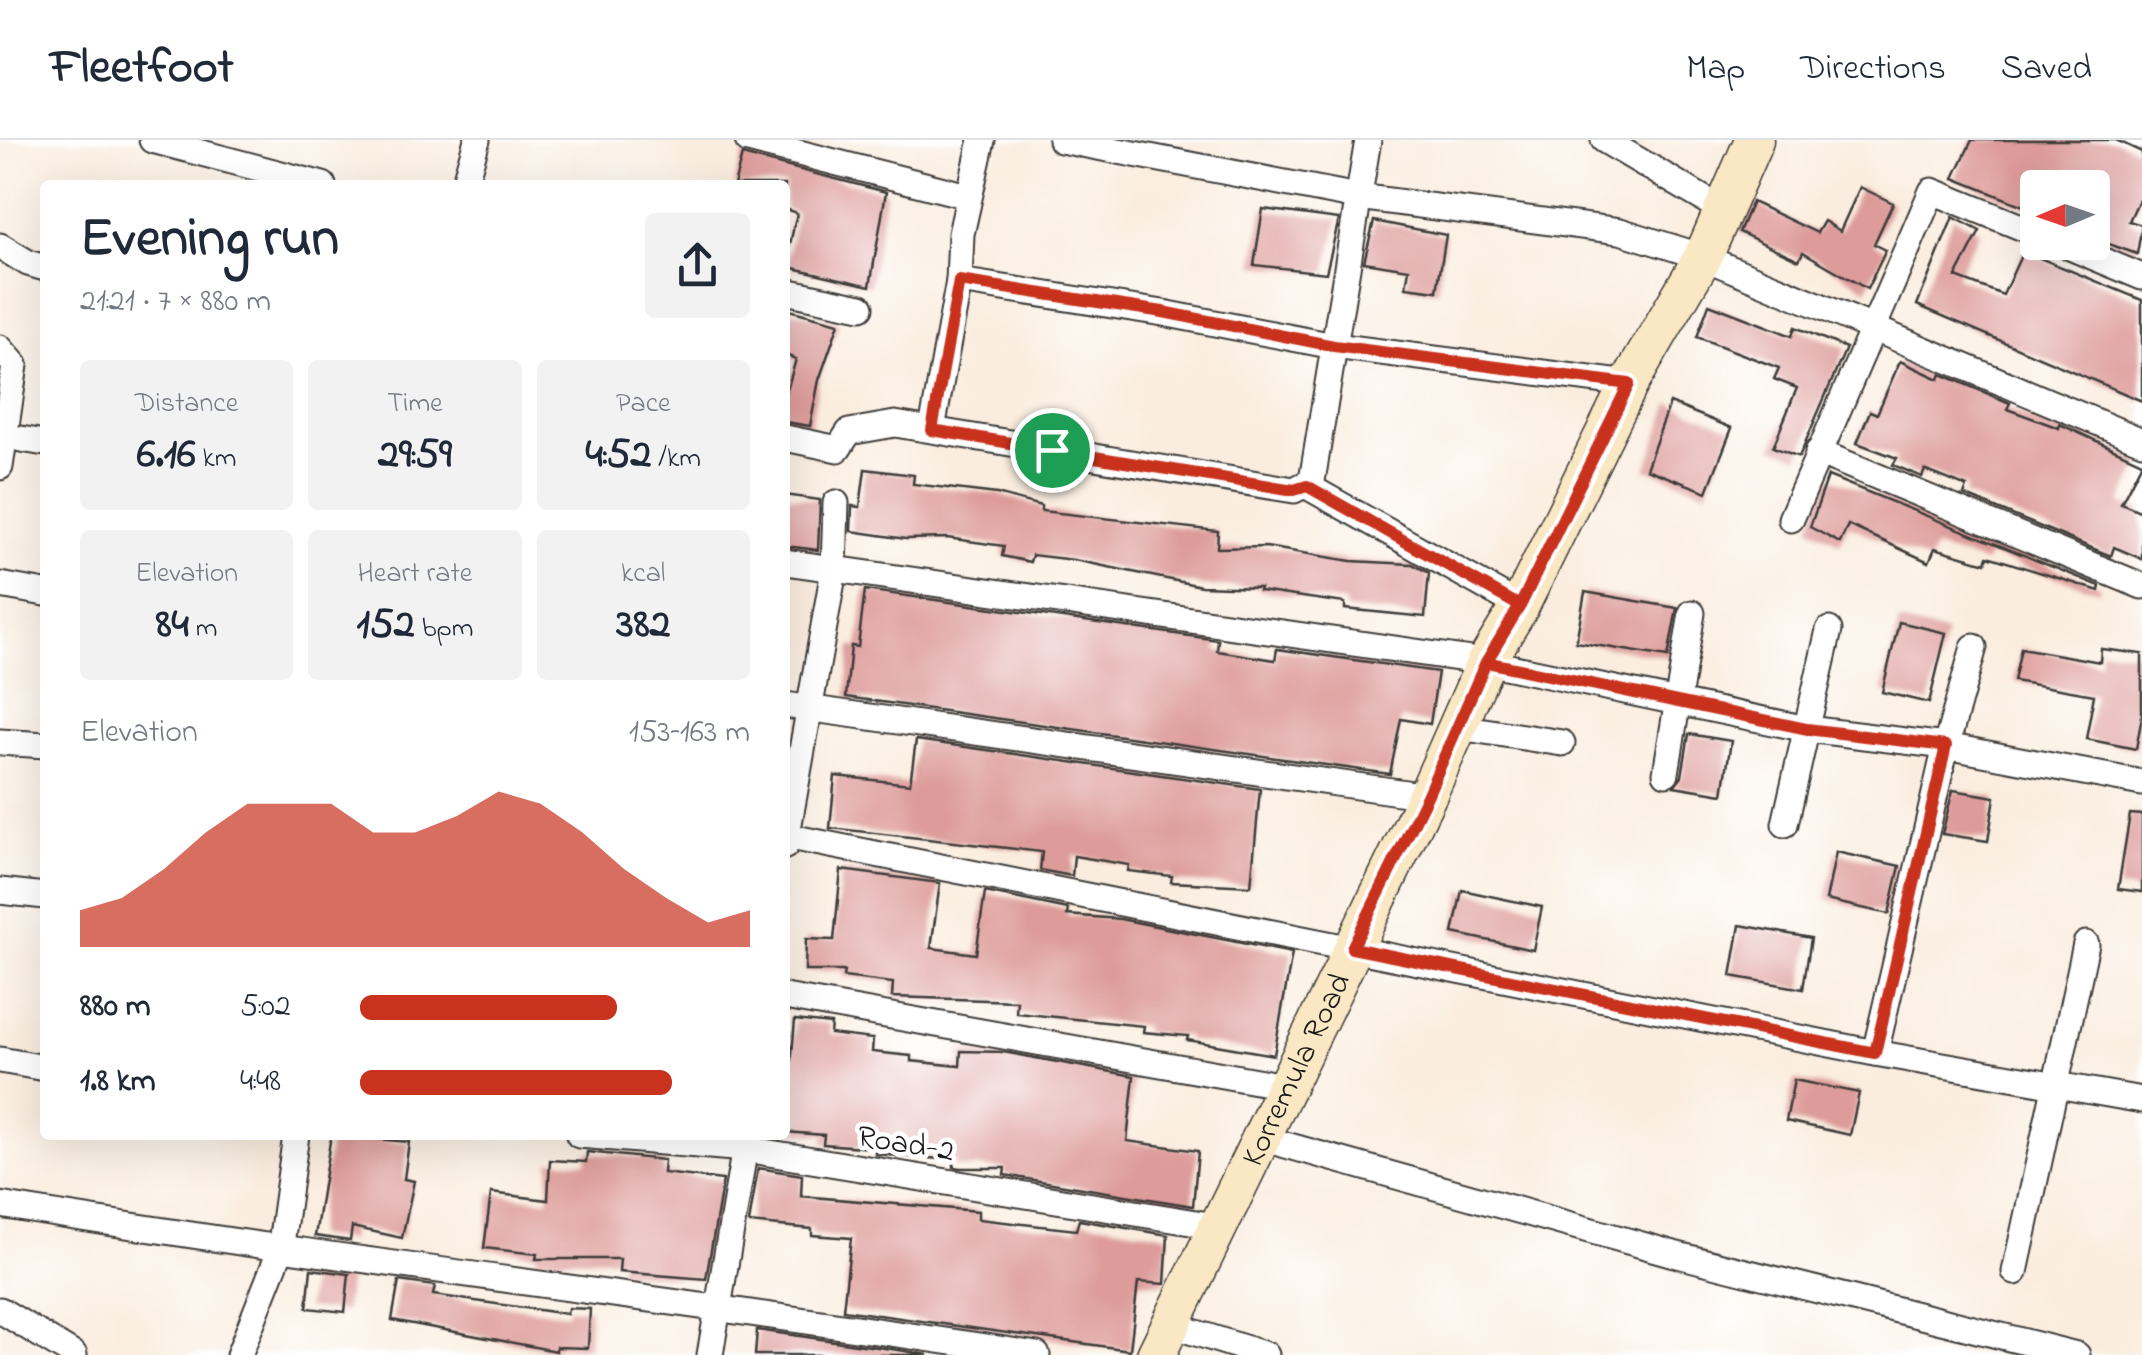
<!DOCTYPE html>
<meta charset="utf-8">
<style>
:root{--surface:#fff;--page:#f2f2f3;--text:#1f2937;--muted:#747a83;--line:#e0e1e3;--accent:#c8321e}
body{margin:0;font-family:"Indie Flower",sans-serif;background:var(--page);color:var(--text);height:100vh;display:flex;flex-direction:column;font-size:38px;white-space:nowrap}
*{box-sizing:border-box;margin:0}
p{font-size:32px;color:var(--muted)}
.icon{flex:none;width:55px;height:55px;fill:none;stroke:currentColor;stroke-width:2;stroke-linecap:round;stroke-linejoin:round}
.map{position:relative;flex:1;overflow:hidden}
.side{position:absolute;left:40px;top:40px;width:750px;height:960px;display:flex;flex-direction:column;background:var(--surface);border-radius:10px;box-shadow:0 10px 40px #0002}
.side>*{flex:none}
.needle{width:65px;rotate:268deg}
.buttons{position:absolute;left:2020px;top:30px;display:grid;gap:20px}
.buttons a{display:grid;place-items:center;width:90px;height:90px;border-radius:10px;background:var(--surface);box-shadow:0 10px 40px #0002;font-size:50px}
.pin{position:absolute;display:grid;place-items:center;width:85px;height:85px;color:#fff;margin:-42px;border:5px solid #fff;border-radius:50%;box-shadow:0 2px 10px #0007}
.round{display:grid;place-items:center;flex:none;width:105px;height:105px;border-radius:10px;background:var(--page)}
.overview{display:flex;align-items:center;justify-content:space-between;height:170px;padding:0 40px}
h1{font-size:55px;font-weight:700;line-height:75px}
.stats{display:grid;grid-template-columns:repeat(3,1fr);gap:15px;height:170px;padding:10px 40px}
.stats div{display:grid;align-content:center;border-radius:10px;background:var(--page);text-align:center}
.stats b{font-size:42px;font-weight:700}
.stats small{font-size:28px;font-weight:400}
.stats p{font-size:28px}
.chart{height:280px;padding:20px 40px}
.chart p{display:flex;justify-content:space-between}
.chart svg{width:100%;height:180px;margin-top:10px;fill:var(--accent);opacity:.7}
ul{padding:0 40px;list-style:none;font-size:32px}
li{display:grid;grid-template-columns:160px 120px 1fr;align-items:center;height:75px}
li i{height:25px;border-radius:12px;background:var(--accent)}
header{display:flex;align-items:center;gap:60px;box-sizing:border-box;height:140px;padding:0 50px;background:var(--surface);border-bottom:2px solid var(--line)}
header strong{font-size:48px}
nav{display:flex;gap:55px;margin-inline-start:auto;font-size:35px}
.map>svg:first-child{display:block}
.building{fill:#dd9b9a}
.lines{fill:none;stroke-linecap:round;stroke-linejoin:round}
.street-casing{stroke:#3d3b39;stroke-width:29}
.secondary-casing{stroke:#3d3b39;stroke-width:41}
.street{stroke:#fff;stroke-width:25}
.secondary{stroke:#fae7c3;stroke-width:38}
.route-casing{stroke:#fff;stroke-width:20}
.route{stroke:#c8321e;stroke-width:12}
.labels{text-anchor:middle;stroke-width:9;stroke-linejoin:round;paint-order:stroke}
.street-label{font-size:32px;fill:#1c1c1c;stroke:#fff}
</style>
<header>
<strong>Fleetfoot</strong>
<nav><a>Map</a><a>Directions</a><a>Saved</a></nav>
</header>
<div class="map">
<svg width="2142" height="1215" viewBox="0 0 2142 1215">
<rect width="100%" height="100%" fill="#fff"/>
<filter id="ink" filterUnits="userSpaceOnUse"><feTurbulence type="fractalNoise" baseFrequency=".01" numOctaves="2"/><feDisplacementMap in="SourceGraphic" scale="20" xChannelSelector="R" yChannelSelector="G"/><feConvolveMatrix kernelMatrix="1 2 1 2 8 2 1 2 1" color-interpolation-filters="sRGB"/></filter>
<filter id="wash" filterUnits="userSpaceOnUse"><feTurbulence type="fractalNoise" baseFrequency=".0048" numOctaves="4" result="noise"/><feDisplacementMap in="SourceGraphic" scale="40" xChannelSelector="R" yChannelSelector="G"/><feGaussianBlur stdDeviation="2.25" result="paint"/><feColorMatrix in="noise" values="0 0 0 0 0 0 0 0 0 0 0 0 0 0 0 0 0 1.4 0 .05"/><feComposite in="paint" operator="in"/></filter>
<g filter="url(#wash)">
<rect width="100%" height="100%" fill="#faeddf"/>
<g id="blocks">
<g class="building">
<polygon points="1972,0 2116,0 2142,12 2142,53 2129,81 2142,85 2137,114 2092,98 2092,48 2038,48 2038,72 1954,38"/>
<polygon points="742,15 886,52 870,146 785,126 797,73 785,69 785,45 734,45"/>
<polygon points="1860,47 1893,63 1874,104 1886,110 1867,149 1803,112 1799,120 1739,92 1752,62 1817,93 1824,81 1840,91"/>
<polygon points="1263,69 1339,79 1326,133 1254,125"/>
<polygon points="1953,77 1980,91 1956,137 2003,155 2023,111 2142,160 2142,261 1917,165"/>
<polygon points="1374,81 1446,95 1437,151 1406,147 1409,129 1364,122"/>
<polygon points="1709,164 1792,196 1795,187 1846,208 1799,317 1773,307 1797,248 1774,239 1779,228 1697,197"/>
<polygon points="785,169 839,183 819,240 810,286 785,282 785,257 796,219 785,215"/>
<polygon points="1900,221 1939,239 1941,234 2010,263 2007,269 2059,288 2060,284 2142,322 2121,363 2142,372 2142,419 2114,407 2111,416 1964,355 1967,347 1925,330 1922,337 1893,325 1897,318 1857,303 1870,271 1877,274"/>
<polygon points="1670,263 1732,288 1707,352 1646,329"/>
<polygon points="865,329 914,335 913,344 997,354 1041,366 1041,371 1218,391 1217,408 1266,407 1351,421 1412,424 1429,433 1425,477 1345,469 1345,463 1259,451 1260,448 1201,446 1074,420 1032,415 1030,422 1002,416 1004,406 947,398 906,399 851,391 852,366 860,367"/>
<polygon points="1828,336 2100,446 2099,451 1988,416 1986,423 1935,408 1929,422 1848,385 1840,403 1810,387"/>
<polygon points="785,355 820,360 818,410 785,406"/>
<polygon points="865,450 1218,500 1217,511 1275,520 1277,509 1438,532 1430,584 1401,579 1390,634 846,557 851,506 858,507"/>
<polygon points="1585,452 1677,468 1668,517 1576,502"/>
<polygon points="1899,482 1946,493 1929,563 1882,552"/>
<polygon points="2021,508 2100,522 2101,509 2142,514 2142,576 2136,609 2086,599 2094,555 2014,541"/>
<polygon points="1689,594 1731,601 1723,654 1674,646 1682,636"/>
<polygon points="916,600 1260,649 1251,746 1171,742 1172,736 1128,731 1129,725 1074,716 1072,736 1040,730 1042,712 830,688 835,636 910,644"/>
<polygon points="1953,650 1995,657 1988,701 1942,694"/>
<polygon points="2130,674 2142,675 2142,752 2118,749"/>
<polygon points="1836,712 1900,726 1889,774 1826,760"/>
<polygon points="841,730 940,743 931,808 976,814 985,752 1068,769 1067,775 1120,779 1292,813 1274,915 1187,900 1188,896 1143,892 1144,886 1016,873 1017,861 892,857 893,843 843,837 844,831 805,831 806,799 834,800"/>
<polygon points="1462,750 1542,767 1533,810 1453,793"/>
<polygon points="1740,785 1811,798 1803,849 1731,836"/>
<polygon points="795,880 831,884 830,894 873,899 872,912 911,916 911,921 960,926 961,911 1003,912 1134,936 1127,1001 1198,1011 1193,1066 1004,1035 1005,1028 960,1028 954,1027 954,1020 875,1014 875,1008 823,1004 824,995 785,992"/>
<polygon points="1794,940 1859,953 1850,995 1786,981"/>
<polygon points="331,995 409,1002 404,1039 414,1041 402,1098 352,1087 350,1101 315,1096"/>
<polygon points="587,1012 664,1020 663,1033 723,1040 706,1139 619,1132 620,1119 536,1119 537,1114 484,1108 491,1053 548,1060 550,1020 586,1022"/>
<polygon points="758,1028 802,1035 801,1056 978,1071 978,1079 1076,1090 1079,1080 1168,1095 1165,1144 1138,1142 1130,1210 843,1170 851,1098 812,1095 812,1089 749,1083"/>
<polygon points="311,1129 349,1134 345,1172 307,1168"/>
<polygon points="399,1141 435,1146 433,1155 567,1174 568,1168 590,1169 588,1208 556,1207 556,1211 392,1180"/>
<polygon points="757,1190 905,1211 928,1215 755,1215"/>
</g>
</g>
</g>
<g filter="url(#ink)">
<use href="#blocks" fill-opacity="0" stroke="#3d3b39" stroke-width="2.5"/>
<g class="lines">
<g class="street-casing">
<g id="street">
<polyline points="152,0 323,45"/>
<polyline points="748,0 968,56"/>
<polyline points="1061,0 1358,57 1620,91 1703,117 2142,301"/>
<polyline points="1604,0 1724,71"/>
<polyline points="464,45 477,0"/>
<polyline points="2058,102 2142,137"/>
<polyline points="0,106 28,123 45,128"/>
<polyline points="959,141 1163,173 1334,206 1629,244"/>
<polyline points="785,151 861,167"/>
<polyline points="0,208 15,225 0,327"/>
<polyline points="932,289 959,141 961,94 982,0"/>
<polyline points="785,298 838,309 849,292 895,284 1294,350 1312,341 1368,0"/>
<polyline points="21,299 45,303"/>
<polyline points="1818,312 2142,446"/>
<polyline points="1307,346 1520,466"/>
<polyline points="1791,379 1932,51 2038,94"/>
<polyline points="785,422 1486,522 1807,589 1946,606 2142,643"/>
<polyline points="0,445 45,453"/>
<polyline points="785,565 1427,656"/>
<polyline points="1459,587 1562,603"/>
<polyline points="0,602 45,605"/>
<polyline points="1666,633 1692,473"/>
<polyline points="1785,684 1829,490"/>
<polyline points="785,696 1875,913 2142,960"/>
<polyline points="785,706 834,430 836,363"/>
<polyline points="0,751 45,756"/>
<polyline points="785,857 1284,946"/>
<polyline points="1875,913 1946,606 1974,507"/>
<polyline points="0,920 45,928"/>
<polyline points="579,995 745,1009 1221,1087"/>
<polyline points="1261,998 1674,1114 2077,1215"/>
<path d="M0,1065C345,1122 692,1161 1037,1215"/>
<polyline points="2015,1132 2086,804"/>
<polyline points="0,1170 74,1215"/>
<polyline points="1171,1185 1266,1215"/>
<polyline points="239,1215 280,1111 296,995"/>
<polyline points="710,1215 747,995"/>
</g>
</g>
<g class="secondary-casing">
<g id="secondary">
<path id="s1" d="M1156,1215L1427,656L1486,522L1520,466L1629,244L1703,117L1754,0"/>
</g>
</g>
<use href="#street" class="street"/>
<use href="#secondary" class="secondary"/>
</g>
</g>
<g class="lines" filter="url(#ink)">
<g class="route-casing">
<polyline id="route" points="1052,310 1294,350 1307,346 1520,466 1486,522 1427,656 1352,808 1875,913 1946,606 1807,589 1486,522 1520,466 1629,244 1334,206 1163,172 959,141 932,290 1052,310"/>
</g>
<use href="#route" class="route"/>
</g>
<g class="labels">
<g class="street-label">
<text dy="11" stroke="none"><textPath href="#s1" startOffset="318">Korremula Road</textPath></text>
<text transform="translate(906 1002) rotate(9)" y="11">Road-2</text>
</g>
</g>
</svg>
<div class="buttons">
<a><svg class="needle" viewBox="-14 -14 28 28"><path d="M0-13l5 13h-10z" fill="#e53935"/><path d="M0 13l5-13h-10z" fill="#747a83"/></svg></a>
</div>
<div class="pin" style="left:1052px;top:310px;background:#1e9e55"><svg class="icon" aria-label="arrive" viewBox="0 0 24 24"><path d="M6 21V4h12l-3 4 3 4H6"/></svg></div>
<section class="side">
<div class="overview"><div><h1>Evening run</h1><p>21:21 · 7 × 880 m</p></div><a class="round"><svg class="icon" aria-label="share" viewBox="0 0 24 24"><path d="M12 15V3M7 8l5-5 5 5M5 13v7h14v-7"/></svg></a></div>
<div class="stats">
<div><p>Distance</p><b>6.16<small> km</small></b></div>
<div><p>Time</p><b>29:59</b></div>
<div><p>Pace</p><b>4:52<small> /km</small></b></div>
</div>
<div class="stats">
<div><p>Elevation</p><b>84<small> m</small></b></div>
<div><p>Heart rate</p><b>152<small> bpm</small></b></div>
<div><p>kcal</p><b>382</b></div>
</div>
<div class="chart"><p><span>Elevation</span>153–163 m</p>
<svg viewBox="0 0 160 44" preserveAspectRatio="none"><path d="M0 44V35L10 32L20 25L30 16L40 9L50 9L60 9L70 16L80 16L90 12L100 6L110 9L120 16L130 25L140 32L150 38L160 35V44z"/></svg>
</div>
<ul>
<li><b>880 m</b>5:02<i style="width:66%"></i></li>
<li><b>1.8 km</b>4:48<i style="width:80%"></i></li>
</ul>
</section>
</div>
